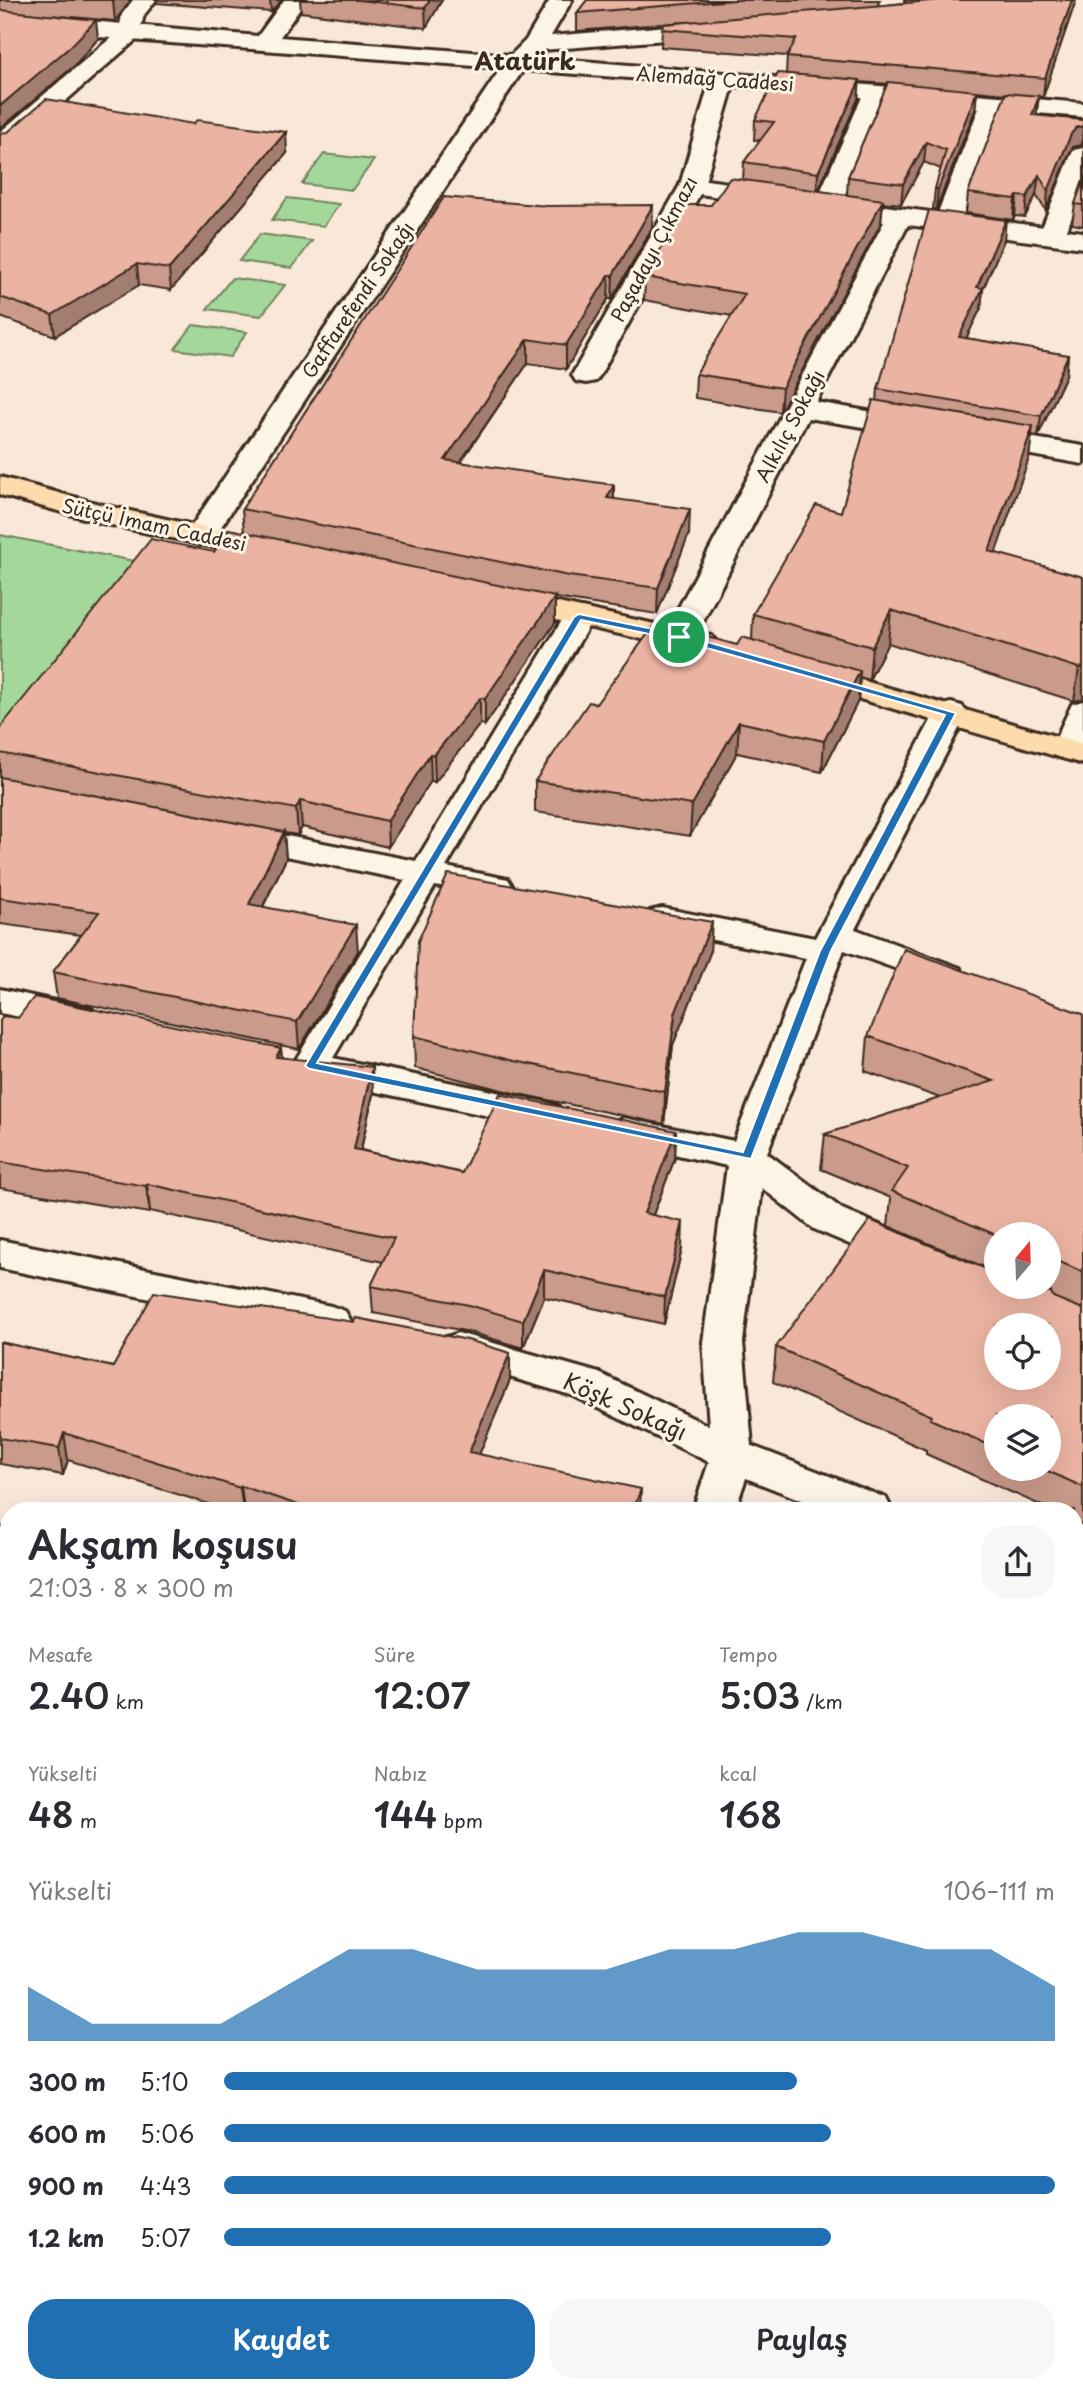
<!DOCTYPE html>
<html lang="tr">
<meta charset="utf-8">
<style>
:root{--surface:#fff;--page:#f7f7f7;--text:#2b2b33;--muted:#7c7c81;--accent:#1f6fb2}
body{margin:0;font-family:"Playpen Sans",sans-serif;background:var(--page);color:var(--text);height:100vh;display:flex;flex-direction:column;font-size:26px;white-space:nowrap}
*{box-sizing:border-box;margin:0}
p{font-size:23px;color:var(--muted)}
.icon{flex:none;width:38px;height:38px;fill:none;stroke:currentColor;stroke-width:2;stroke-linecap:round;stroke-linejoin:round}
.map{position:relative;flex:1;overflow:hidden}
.panel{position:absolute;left:0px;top:1502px;width:1083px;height:891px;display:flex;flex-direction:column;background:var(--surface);border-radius:28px 28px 0 0;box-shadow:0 7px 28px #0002}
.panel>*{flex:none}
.needle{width:46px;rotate:19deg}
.fabs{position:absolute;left:984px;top:1222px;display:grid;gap:14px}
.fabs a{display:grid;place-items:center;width:77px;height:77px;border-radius:50%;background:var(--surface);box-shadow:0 7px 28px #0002;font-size:35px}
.pin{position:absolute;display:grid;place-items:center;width:60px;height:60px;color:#fff;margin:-30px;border:4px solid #fff;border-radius:50%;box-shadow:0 2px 7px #0007}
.round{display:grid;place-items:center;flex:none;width:74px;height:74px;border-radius:28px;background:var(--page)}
.headline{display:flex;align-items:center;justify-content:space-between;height:119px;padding:0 28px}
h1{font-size:38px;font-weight:600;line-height:52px}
.stats{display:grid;grid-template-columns:repeat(3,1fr);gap:10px;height:119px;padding:7px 28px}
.stats div{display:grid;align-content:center}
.stats b{font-size:35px;font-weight:600}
.stats small{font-size:19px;font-weight:400}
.stats p{font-size:19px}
.chart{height:196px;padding:14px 28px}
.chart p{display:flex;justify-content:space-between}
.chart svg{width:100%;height:126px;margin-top:7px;fill:var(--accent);opacity:.7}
.primary-button{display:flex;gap:14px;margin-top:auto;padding:14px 28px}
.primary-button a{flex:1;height:80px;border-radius:28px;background:var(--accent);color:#fff;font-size:28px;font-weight:600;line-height:80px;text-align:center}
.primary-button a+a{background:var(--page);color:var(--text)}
ul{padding:0 28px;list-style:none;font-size:23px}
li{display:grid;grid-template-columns:112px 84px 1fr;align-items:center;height:52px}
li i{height:18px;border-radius:9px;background:var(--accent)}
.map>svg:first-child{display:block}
.green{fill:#a4d89b;stroke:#70815c;stroke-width:2}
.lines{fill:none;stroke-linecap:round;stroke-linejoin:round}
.pedestrian-casing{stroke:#3b2a1e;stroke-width:6}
.minor-casing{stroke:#3b2a1e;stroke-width:6}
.primary-casing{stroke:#3b2a1e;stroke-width:6}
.pedestrian{fill:#fcf5e5;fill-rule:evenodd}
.minor{fill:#fcf5e5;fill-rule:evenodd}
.primary{fill:#fedbac;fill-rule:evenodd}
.wall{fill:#ca9a8b;stroke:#3b2a1e;stroke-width:2;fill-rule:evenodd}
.shaded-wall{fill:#a47d71;stroke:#3b2a1e;stroke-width:2}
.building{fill:#ebb3a2;stroke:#3b2a1e;stroke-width:2;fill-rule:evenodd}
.route{fill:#1f6fb2;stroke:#fff;stroke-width:2;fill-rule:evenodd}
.labels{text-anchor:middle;stroke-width:6;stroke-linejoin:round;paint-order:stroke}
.far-street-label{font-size:19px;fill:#3b2a1e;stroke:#fcf5e5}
.street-label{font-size:23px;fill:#3b2a1e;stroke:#fcf5e5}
.far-district-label{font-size:24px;font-weight:bold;fill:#3b2a1e;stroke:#fcf5e5}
</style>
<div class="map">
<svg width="1083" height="2391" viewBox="0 0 1083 2391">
<rect width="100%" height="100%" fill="#f9e8d8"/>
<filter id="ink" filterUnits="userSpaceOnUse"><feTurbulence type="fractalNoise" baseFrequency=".0143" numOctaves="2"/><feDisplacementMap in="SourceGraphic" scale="14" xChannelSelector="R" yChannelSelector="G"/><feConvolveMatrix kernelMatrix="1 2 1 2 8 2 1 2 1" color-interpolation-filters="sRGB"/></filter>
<g filter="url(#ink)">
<g class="green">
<polygon points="324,154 374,160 352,190 302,184"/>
<polygon points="287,198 339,204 324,226 272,220"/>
<polygon points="260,234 312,241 292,268 239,261"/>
<polygon points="232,278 285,285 261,316 207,309"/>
<polygon points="193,325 247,332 230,357 175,349"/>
<polygon points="0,535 134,561 0,737"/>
</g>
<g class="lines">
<g class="pedestrian-casing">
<g id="pedestrian">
<polygon points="284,0 306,0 280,37 511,55 526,40 550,0 572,0 551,36 715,22 723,24 726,29 723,34 715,36 542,50 535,57 1083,103 1083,117 1002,110 961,220 957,225 948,228 939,225 935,220 979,108 885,99 840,206 836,211 827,214 818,211 814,206 862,97 733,86 704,185 701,190 692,192 683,190 680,185 709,84 523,70 215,536 210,542 200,545 190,542 185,536 501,68 130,40 0,27 0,13 258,36"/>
<polygon points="1083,148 1083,187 1065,235 1061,240 1052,243 1043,240 1039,235 1071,155 1074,150"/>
</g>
</g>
<g class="minor-casing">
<g id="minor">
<polygon points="133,0 156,0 144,15 138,38 9,150 0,152 0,132 119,31 122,14"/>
<polygon points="692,178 772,189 781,192 785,197 781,202 772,205 700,194 600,375 596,381 586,383 576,381 572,375 680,185 683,180"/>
<polygon points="831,199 1083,232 1083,248 908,225 816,402 918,420 928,422 932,428 928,434 918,436 808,418 695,637 690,644 679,646 668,644 663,637 884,222 822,212 818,207 822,202"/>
<polygon points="978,429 1083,446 1083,464 968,444 964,438 968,432"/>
<polygon points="579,608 590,610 594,617 446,867 508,879 513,887 508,895 496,898 435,886 333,1058 545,1102 558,1106 564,1115 558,1124 545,1128 297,1075 292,1066 405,880 236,846 224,843 219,836 224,829 236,826 416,861 564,617 568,610"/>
<polygon points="1083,701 1083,749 1078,756 1067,759 1056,756 1051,749 1072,704"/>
<polygon points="951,703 962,706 967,713 855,929 960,968 965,976 960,984 947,987 844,950 767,1153 842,1209 922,1243 928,1253 922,1263 908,1267 894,1263 814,1229 762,1188 743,1342 752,1446 886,1498 892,1510 827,1510 746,1478 735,1510 693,1510 709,1462 571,1395 444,1358 438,1348 444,1338 458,1333 599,1373 709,1426 703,1342 727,1166 611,1140 605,1131 611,1122 624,1118 734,1141 806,958 662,930 650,927 645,919 650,911 662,908 815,938 935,713 940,706"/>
<polygon points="0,989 92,1009 97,1017 92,1025 79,1029 0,1013"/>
<polygon points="0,1240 331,1306 345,1311 351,1321 345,1331 331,1336 0,1268"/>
<polygon points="0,1528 9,1530 9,1564 0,1562"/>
<polygon points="1074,1574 1083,1577 1083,1611 1074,1609"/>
<polygon points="0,1833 9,1835 9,1875 0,1873"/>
<polygon points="1074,2178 1083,2181 1083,2230 1074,2227"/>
<polygon points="0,2318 9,2321 9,2373 0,2370"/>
<polygon points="65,2384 127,2384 124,2391 62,2391"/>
<polygon points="445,2384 505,2384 508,2391 448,2391"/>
</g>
</g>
<g class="primary-casing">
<g id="primary">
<polygon points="0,477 103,505 284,545 288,551 284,557 273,560 102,523 0,495"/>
<polygon points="503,591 701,634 712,636 717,643 712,650 701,652 492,606 488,600 492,594"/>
<polygon points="809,665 1083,744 1083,764 798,681 793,674 798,667"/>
</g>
</g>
<use href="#pedestrian" class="pedestrian"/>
<use href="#minor" class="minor"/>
<use href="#primary" class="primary"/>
</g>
<g class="wall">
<polygon points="0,0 131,0 115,21 50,15 98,39 74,66 0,129"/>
<polygon points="157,0 282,0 271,12 157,3"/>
<polygon points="300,0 442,0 426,28 301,12"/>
<path d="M587,0H880L877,6L904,3V0H1076L1043,97H1039L1036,115L1083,120V146L1073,147L1069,154L1046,211L1036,195L1025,217L1015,216L1013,220L966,213L968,193L1006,94L977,91L975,110L936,209H933L935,189L941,169L924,162L901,204L883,202L881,223L780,412L695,398L696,374L732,316L644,300L645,277L711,205L743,180L744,162L760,140H754L755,120L786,74L787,56L661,47L662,29L685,22L577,31V13ZM859,82L888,84L848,177L847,195L818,191L858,99Z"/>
<polygon points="0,133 287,153 171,290 139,285 55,336 0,317"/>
<polygon points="1083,181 1083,226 1072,224 1075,204"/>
<polygon points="652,228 612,299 608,299 566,369 528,363 461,462 614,499 689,534 657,614 555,598 555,623 485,725 480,724 435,782 431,781 388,847 302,827 298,835 284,833 286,859 263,907 358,951 299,1049 57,998 53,972 81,935 0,924 0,728 214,552 244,532 242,509"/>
<polygon points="1004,240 983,289 981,308 966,338 1068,355 1066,375 1038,436 1031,435 1029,458 995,553 1083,577 1083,699 1074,701 888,643 869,680 860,677 858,701 822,772 737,753 690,836 535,812 535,781 596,704 737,645 752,640 753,614 841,512 877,401 878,389"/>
<polygon points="710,953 673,1045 664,1124 514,1093 415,1068 414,1036"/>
<path d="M1083,1014V1525L1074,1521V1510H1051L926,1454V1450L773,1382L776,1347L1042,1292L1028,1286H1048V1234H996V1272L888,1226L891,1198L821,1169L825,1134L940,1098L865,1071L868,1036ZM996,1416L1048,1468H996Z"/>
<polygon points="0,1021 281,1048 282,1057 373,1094 361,1150 462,1173 676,1131 675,1158 653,1215 682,1249 664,1324 544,1297 523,1348 470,1332 373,1313 371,1286 383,1262 150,1211 150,1213 0,1188"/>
<polygon points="0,1342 113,1367 510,1380 479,1454 633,1510 228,1510 68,1460 63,1475 0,1464"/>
<polygon points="1074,1623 1083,1627 1083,2088 1074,2104"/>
<polygon points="9,1627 9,1804 0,1802 0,1640"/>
<polygon points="0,1898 9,1900 9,2220 0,2218"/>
</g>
<g class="shaded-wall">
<polygon points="114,0 131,0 115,21 113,1"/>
<polygon points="270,0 282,0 271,12"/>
<polygon points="430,0 442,0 426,28 425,8"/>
<polygon points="905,0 944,0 905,4"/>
<polygon points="1072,0 1076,0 1043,97 1045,78"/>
<polygon points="96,20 98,39 74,66 0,129 0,106"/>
<polygon points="860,80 858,99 817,193 818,173"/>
<polygon points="977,91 975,110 936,209 938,189"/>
<polygon points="1039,96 1036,116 1032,115"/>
<polygon points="1083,126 1082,145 1073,147 1069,154 1046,211 1048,191 1071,134 1076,128"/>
<polygon points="286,132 287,153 171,290 169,269"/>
<polygon points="926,142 924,162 901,204 903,184"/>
<polygon points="1039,175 1036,195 1025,217 1027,197"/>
<polygon points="1017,196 1015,216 1013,220 1015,199"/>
<polygon points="883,200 881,223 780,412 782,388"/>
<polygon points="653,205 652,228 612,299 613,275"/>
<polygon points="1006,220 1004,240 983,289 981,308 957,357 959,337 977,287"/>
<polygon points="137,264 139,285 55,336 52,315"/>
<polygon points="609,275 608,299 566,369 566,345"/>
<polygon points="528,339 528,363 445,484 445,460"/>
<polygon points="1068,355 1066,375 1038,436 1041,416"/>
<polygon points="1033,426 1029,458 985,583 989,551"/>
<polygon points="614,485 614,510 607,498"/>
<polygon points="690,509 689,534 657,614 658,588"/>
<polygon points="555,597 555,623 485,725 485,699"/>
<polygon points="891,610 888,643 869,680 872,647"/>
<polygon points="1083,667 1083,699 1074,701 1079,668"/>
<polygon points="860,671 858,701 822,772 824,741"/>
<polygon points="480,698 480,724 435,782 434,755"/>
<polygon points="739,722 737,753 690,836 692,805"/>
<polygon points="430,754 431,781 388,847 387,821"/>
<polygon points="300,801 302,827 298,835 296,809"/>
<polygon points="284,832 286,859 251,930 249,904"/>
<polygon points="712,922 710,953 673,1045 664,1124 665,1092 675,1014"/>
<polygon points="356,925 358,951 299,1049 297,1022"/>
<polygon points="281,1048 283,1075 276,1057"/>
<polygon points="372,1067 373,1094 355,1176 354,1149"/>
<polygon points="676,1131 675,1158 643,1240 644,1213"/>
<polygon points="147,1184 150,1211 150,1213 146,1186"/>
<polygon points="683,1222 682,1249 664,1324 665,1297"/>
<polygon points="544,1270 544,1297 523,1348 523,1321"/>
<polygon points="510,1353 510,1380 469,1479 469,1452"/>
<polygon points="64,1433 68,1460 63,1475 59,1448"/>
<polygon points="241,1486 244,1510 243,1510 240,1488"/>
<polygon points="641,1489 640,1510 633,1510"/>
<polygon points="1083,2073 1083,2088 1074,2104 1080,2078"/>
</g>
<g class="building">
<polygon points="359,0 430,0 425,8"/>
<polygon points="587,0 735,0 577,13"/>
<polygon points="942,0 1072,0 1045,78 787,57 796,39 662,29 664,24"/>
<polygon points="0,10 96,20 71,46 0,106"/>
<polygon points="778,73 860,80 818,173 744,162 774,122 755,120"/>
<polygon points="888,82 977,91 938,189 935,189 946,150 926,142 903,184 848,177"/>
<polygon points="1006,93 1039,96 1032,115 1083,120 1083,126 1076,128 1071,134 1048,191 1039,175 1027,197 1017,196 1015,199 968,193"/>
<polygon points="46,99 193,124 197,120 286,132 169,269 137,264 52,315 0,297 0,133 8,132"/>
<polygon points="730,178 883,200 782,388 696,374 745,294 645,277 685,205 711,205"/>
<polygon points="1083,181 1083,205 1075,204"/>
<polygon points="444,197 548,206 653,205 613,275 609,275 566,345 528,339 445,460 614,485 607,498 690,509 658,588 569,576 242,509"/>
<polygon points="929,210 1006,220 977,287 983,288 959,337 1068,355 1041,416 878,389"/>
<polygon points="873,400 1033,426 989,551 1083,577 1083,667 1079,668 891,610 872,647 753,614 816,505 841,512"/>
<polygon points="229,529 555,597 485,699 480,698 434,755 430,754 387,821 300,801 296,809 0,753 0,728 151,539 214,552"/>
<polygon points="656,623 737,645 742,637 860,671 824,741 739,722 692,805 535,781 589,702 596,704"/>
<polygon points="0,777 284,832 249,904 356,925 297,1022 53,972 99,912 0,898"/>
<polygon points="448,874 712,922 675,1014 665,1092 514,1061 414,1036 418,941"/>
<polygon points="904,949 1083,1014 1083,1272 1048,1257 1048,1234 996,1234 996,1235 892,1191 908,1168 825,1134 994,1081 868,1036"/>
<polygon points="34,997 281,1048 276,1057 372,1067 354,1149 462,1173 500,1094 676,1131 644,1213 683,1222 665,1297 544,1270 523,1321 469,1305 371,1286 394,1238 147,1184 146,1186 0,1162 0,1021 3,1016 18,1018"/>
<path d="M870,1220L996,1273V1286H1026L1040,1292H1051L1053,1297L1083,1309V1487L1041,1468H1048V1416H996V1448L930,1419L932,1416L776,1347ZM996,1325H1048V1377H996Z"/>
<polygon points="154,1292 354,1322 356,1318 468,1340 510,1353 469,1452 641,1489 633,1510 313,1510 241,1486 240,1488 64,1433 59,1448 0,1438 0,1342 113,1367"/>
<polygon points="1074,1623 1083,1627 1083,2073 1080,2078 1074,2075"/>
<polygon points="9,1627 9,1777 0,1775 0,1640"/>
<polygon points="0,1898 9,1900 9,2199 0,2196"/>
<polygon points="277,2384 445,2384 454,2391 270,2391"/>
<polygon points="489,2384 1044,2384 1044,2391 482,2391"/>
</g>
</g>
<path class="route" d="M579,614L683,635L956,713L831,951L751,1159L310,1069L305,1066L574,617ZM581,620L678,640L945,715L820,951L743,1152L317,1063Z"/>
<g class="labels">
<g class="far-street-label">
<text transform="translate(715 79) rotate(4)" y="7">Alemdağ Caddesi</text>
<text transform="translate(654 249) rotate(-62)" y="7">Paşadayı Çıkmazı</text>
<text transform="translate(358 300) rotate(-56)" y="7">Gaffarefendi Sokağı</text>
<text transform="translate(790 426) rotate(-62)" y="7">Alkılıç Sokağı</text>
<text transform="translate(154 525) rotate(12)" y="7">Sütçü İmam Caddesi</text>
</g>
<g class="street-label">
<text transform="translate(625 1407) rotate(24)" y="8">Köşk Sokağı</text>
</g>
<g class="far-district-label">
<text x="525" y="70">Atatürk</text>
</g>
</g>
</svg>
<div class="fabs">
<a><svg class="needle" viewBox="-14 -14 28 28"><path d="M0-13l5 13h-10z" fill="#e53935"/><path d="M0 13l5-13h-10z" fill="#7c7c81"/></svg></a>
<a><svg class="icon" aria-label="locate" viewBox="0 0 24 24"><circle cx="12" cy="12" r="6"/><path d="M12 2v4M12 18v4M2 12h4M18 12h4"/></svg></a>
<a><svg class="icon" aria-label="layers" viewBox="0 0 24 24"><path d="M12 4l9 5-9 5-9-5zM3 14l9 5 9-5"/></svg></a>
</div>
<div class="pin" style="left:679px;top:637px;background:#1e9e55"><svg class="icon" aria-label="arrive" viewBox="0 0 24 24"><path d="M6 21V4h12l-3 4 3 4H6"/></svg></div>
<section class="panel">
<div class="headline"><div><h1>Akşam koşusu</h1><p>21:03 · 8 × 300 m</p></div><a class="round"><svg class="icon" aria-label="share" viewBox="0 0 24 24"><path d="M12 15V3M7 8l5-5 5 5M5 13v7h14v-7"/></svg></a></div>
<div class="stats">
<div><p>Mesafe</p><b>2.40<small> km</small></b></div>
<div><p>Süre</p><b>12:07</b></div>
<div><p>Tempo</p><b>5:03<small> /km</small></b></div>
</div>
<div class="stats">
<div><p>Yükselti</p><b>48<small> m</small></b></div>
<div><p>Nabız</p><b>144<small> bpm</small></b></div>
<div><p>kcal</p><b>168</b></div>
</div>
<div class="chart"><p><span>Yükselti</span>106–111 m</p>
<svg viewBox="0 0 160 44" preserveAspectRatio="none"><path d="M0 44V25L10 38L20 38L30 38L40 25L50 12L60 12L70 19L80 19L90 19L100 12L110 12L120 6L130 6L140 12L150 12L160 25V44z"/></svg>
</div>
<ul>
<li><b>300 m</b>5:10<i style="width:69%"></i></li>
<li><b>600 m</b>5:06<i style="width:73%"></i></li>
<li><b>900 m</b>4:43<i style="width:100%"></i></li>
<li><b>1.2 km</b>5:07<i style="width:73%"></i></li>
</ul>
<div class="primary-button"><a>Kaydet</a><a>Paylaş</a></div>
</section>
</div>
